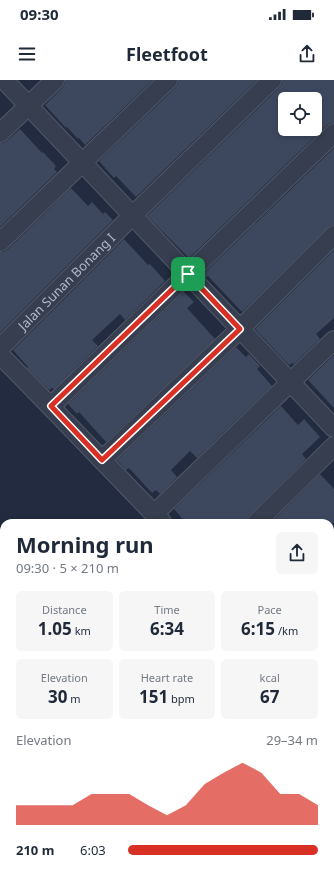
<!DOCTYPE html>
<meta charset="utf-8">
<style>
:root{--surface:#fff;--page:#f6f6f7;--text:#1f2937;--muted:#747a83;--accent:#d93025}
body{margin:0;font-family:"Noto Sans",sans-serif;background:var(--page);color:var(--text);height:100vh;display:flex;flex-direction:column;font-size:15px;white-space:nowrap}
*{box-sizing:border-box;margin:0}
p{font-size:13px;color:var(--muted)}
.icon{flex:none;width:22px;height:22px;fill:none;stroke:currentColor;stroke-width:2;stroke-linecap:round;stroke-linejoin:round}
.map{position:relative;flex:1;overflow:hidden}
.panel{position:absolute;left:0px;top:439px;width:334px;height:354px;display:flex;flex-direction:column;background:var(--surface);border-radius:12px 12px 0 0;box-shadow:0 2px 6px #0003}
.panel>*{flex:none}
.controls{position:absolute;left:278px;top:12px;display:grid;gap:8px}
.controls a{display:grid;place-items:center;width:44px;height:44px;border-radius:6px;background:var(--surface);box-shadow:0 2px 6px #0003;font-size:20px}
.pin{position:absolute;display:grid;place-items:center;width:34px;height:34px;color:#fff;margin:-17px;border-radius:8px;box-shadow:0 2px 6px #0006}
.round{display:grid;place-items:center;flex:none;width:42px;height:42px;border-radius:6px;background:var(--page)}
.summary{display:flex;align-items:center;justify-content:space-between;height:68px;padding:0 16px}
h1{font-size:22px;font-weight:700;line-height:30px}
.stats{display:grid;grid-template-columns:repeat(3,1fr);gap:6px;height:68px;padding:4px 16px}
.stats div{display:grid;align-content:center;border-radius:6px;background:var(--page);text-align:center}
.stats b{font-size:17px;font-weight:700}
.stats small{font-size:11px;font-weight:400}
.stats p{font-size:11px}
.chart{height:112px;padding:8px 16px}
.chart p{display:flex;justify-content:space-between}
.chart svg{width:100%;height:72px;margin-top:4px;fill:var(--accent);opacity:.7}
ul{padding:0 16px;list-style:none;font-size:13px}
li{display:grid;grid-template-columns:64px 48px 1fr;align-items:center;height:30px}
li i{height:10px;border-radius:5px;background:var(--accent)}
.status{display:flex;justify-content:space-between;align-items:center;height:28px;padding:0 20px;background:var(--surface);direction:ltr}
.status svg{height:11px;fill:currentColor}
header{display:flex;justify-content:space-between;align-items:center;height:52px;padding:0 16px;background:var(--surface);font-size:18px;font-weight:700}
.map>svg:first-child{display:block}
.building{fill:#3d485f;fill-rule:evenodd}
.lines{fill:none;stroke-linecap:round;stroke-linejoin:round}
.minor-casing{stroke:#515969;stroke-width:20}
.minor{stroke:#363e4f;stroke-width:18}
.route-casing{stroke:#fff;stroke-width:8}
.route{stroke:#d93025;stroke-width:5}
.labels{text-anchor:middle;stroke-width:3;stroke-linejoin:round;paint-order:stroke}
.street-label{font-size:13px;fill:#b2b9ca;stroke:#1b2333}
</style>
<div class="status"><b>09:30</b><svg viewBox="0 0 49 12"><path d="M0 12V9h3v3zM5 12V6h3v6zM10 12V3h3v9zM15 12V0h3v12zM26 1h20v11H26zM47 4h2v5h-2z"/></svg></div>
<header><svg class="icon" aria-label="menu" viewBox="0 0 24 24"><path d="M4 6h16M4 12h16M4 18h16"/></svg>Fleetfoot<svg class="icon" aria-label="share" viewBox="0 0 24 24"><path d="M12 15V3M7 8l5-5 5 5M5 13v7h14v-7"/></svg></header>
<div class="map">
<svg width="334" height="793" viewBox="0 0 334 793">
<rect width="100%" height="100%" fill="#222b3f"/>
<g class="building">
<polygon points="65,0 153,0 85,65 79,58 78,59 67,47 66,48 45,25 62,8 65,3"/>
<polygon points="178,0 257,0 136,117 116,96 114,98 99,81 175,8 178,3"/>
<path d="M282,0H334V43H331L327,45L189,178L147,136L279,8L282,3ZM285,19H315V49H285Z"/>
<polygon points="20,49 42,73 43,72 56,86 54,89 57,92 0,147 0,63 3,63 7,61"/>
<polygon points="334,68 334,145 331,145 327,148 242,232 208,196 206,198 203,194"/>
<polygon points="71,108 88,126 92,122 103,134 105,132 113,140 0,253 0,172 3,172 7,170"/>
<polygon points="124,159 148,185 150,184 165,201 125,240 120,234 92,260 98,266 54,309 52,308 49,310 27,288 28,287 13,270"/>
<polygon points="334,170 334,238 316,254 320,259 294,284 292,283 289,285 255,249"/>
<polygon points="184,212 194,222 187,228 215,259 106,362 79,332 77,334 68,324"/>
<polygon points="236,267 246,277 249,274 260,286 257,289 272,306 197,378 190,371 171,390 177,397 160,414 156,410 152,413 129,388 126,390 117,380"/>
<polygon points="334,275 334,328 308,300"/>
<polygon points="281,326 298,345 304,339 320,357 302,374 306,379 249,436 246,440 246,443 186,443 174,429"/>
<polygon points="320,394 334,409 334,443 271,443"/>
</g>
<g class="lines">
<g class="minor-casing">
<g id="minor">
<polyline points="4,0 334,348"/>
<polyline points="0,53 55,0"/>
<polyline points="0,162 168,0"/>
<path id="s1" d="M0,268L133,135L272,0"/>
<path d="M0,275C55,330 108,387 162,442"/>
<polyline points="51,326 334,53"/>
<polyline points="102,380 240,249 334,155"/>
<polyline points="154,434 334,260"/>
<polyline points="256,443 334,366"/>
<polyline points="330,477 334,473"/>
<polyline points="330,594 334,599"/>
<polyline points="330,695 334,693"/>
<polyline points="330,787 334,791"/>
</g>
</g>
<use href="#minor" class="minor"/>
</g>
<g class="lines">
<g class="route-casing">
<polygon id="route" points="188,194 240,249 102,380 51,326"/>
</g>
<use href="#route" class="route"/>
</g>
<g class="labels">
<g class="street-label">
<text dy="5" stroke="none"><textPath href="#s1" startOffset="94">Jalan Sunan Bonang I</textPath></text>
</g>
</g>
</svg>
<div class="controls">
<a><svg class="icon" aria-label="locate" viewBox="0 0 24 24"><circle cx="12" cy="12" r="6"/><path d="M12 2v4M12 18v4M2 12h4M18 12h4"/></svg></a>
</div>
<div class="pin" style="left:188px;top:194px;background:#1e9e55"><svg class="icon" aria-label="arrive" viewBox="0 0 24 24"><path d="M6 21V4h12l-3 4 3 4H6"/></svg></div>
<section class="panel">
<div class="summary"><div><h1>Morning run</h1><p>09:30 · 5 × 210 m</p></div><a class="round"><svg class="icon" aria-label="share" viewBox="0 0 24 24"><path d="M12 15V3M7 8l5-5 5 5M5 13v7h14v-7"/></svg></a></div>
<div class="stats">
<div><p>Distance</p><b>1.05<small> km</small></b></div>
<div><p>Time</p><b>6:34</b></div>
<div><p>Pace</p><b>6:15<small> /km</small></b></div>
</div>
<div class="stats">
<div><p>Elevation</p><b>30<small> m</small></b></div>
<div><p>Heart rate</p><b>151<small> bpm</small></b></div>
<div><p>kcal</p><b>67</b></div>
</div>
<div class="chart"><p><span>Elevation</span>29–34 m</p>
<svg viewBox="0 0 160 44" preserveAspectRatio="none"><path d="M0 44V32L10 32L20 32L30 32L40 25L50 25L60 25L70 32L80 38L90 32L100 19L110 12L120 6L130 12L140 25L150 25L160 32V44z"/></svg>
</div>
<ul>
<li><b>210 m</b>6:03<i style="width:100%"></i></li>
</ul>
</section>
</div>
